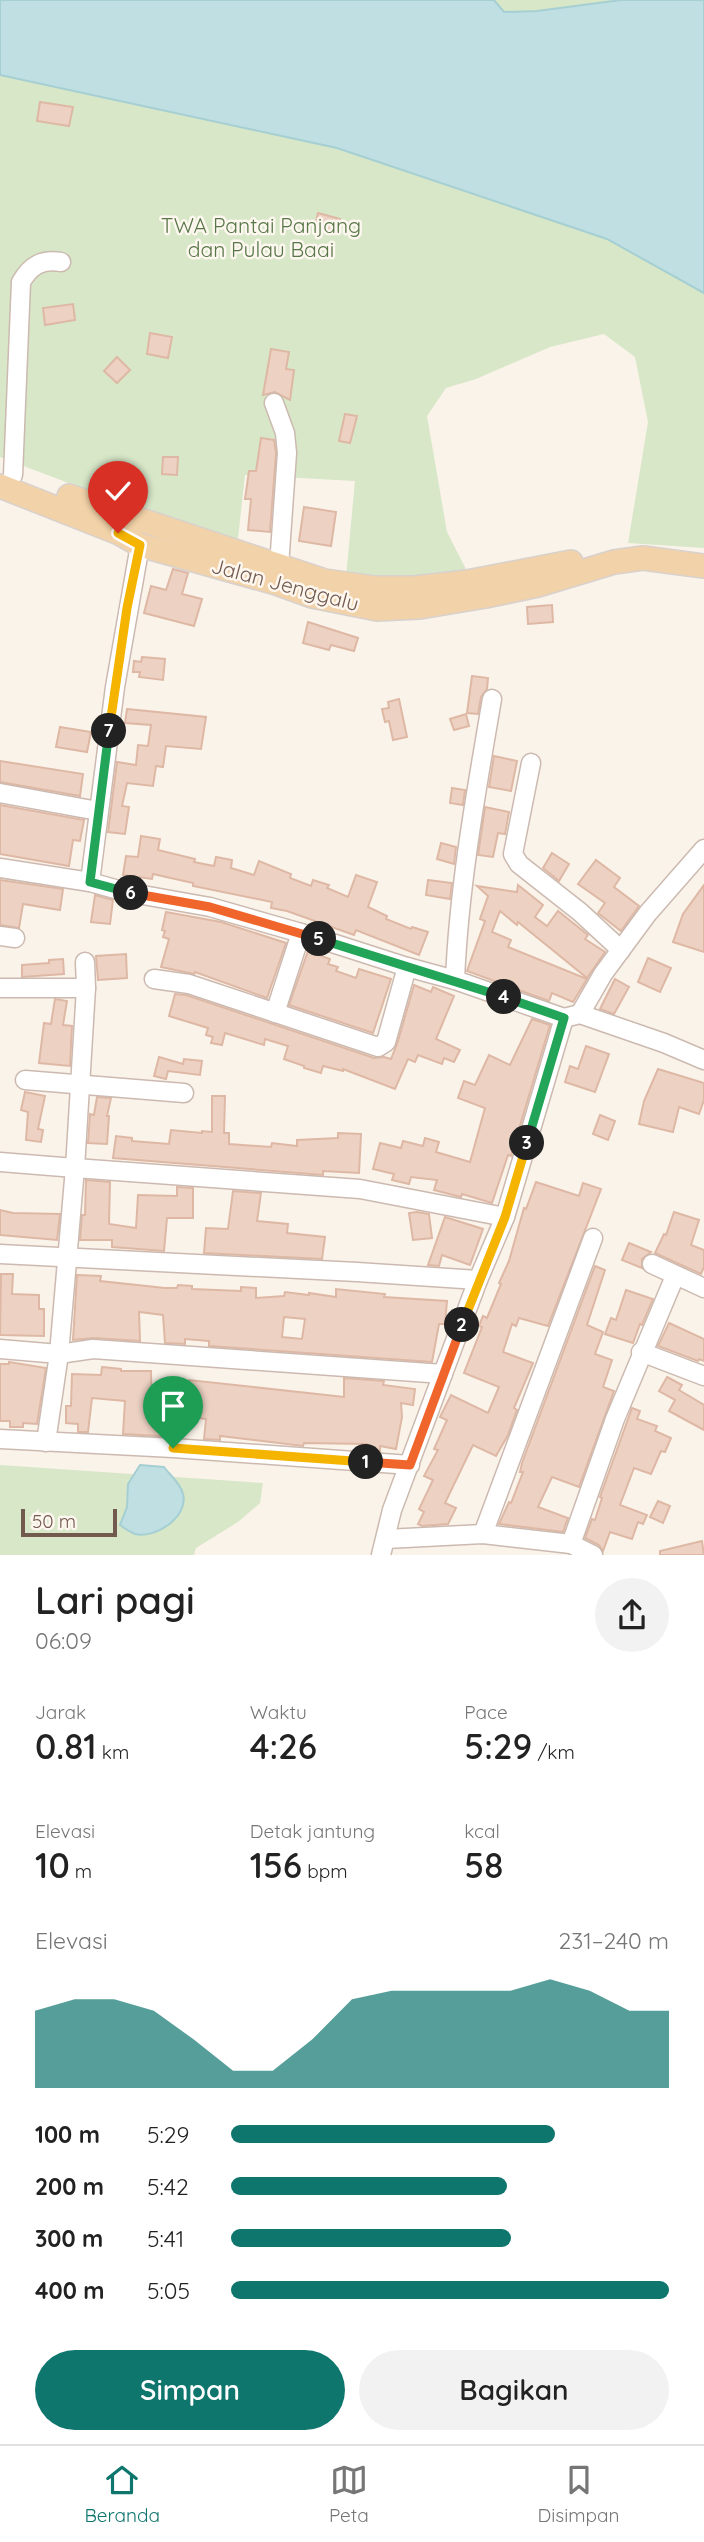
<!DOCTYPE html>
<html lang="id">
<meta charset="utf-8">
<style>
:root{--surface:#fff;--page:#f2f2f2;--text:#222;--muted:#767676;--line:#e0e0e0;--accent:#0f766e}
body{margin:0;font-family:Quicksand,sans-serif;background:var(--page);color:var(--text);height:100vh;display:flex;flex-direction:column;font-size:26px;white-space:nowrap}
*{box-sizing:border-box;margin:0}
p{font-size:23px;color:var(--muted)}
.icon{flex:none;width:38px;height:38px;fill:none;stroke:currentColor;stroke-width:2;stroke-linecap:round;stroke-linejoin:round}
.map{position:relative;height:1555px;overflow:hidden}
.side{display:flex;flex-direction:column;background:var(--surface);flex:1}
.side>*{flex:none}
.scale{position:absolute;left:21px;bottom:18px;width:96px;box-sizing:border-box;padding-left:7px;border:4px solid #735a4f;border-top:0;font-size:19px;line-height:24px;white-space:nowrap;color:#735a4f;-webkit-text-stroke:5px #fdf7ef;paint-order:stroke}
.pin{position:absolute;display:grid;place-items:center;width:60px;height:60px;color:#fff;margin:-72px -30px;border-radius:50% 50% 50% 0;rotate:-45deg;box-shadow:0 0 7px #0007}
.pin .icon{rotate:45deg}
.km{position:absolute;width:35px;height:35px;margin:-18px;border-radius:50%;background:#222;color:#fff;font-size:19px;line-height:35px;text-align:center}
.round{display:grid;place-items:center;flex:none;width:74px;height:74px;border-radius:37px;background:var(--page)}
.summary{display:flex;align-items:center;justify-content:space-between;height:119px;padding:0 35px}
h1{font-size:38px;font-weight:600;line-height:52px}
.metrics{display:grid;grid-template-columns:repeat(3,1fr);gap:10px;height:119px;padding:7px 35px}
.metrics div{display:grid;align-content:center}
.metrics b{font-size:35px;font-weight:600}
.metrics small{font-size:19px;font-weight:400}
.metrics p{font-size:19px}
.chart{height:196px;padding:14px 35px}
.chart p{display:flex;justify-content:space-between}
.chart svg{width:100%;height:126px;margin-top:7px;fill:var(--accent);opacity:.7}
.button{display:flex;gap:14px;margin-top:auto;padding:14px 35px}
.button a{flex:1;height:80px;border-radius:42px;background:var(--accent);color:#fff;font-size:28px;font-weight:600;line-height:80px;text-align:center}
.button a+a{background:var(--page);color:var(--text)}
ul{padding:0 35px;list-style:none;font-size:23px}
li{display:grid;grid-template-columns:112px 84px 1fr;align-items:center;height:52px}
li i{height:18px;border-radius:9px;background:var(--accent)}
.menu{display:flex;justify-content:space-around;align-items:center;height:98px;border-top:2px solid var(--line);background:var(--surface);font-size:19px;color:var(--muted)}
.menu a{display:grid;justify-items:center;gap:4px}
.menu .current{color:var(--accent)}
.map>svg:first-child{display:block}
.green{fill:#d7e7c8}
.water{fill:#bfdfe2;stroke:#a6cfd3;stroke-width:2}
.building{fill:#edd2c3;stroke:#deb8a5;stroke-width:2;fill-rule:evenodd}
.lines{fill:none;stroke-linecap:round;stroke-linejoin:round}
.minor-casing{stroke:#ccbab0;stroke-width:21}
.major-casing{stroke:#d8d1ce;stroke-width:26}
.minor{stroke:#fff;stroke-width:18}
.major{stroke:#f2d2a8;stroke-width:23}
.split-1-casing{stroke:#fff;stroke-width:14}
.split-2-casing{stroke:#fff;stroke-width:14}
.split-3-casing{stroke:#fff;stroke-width:14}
.split-4-casing{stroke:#fff;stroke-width:14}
.split-5-casing{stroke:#fff;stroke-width:14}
.split-6-casing{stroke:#fff;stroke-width:14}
.split-7-casing{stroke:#fff;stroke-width:14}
.split-8-casing{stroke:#fff;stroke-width:14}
.split-1{stroke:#f5b400;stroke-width:9}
.split-2{stroke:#f0652b;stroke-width:9}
.split-3{stroke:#f5b400;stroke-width:9}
.split-4{stroke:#22a559;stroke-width:9}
.split-5{stroke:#22a559;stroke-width:9}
.split-6{stroke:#f0652b;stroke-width:9}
.split-7{stroke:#22a559;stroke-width:9}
.split-8{stroke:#f5b400;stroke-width:9}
.labels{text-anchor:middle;stroke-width:5;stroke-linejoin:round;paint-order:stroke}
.park-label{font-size:21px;fill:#587748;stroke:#fdf7ef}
.street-label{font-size:21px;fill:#735a4f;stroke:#fdf7ef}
</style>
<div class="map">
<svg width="704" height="1555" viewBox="0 0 704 1555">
<rect width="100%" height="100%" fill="#faf3e9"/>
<g class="green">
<polygon points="0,0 704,0 704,548 628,543 648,422 635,357 604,334 550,347 476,379 446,388 427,416 447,532 469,575 409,581 346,577 355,481 245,475 237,547 0,457"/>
<polygon points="0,1465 263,1483 260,1503 238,1522 196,1548 194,1555 0,1555"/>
</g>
<g class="water">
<polygon points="0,0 494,0 504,12 537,11 621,0 704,0 704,293 607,239 337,148 0,75"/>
<path d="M140,1465L164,1467C170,1475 181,1484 183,1494C189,1517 155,1539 135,1534C130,1532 124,1528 120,1525L127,1507L128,1484Z"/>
</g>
<g class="building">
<polygon points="40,102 73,107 69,126 37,121"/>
<polygon points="318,213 340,219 337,232 315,226"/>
<polygon points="73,304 75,320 45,325 43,308"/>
<polygon points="150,333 172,337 168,358 147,354"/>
<polygon points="271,349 289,352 286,369 294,370 290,400 275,392 263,395"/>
<polygon points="117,357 130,370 117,383 104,371"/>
<polygon points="345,414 357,416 350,443 339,441"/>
<polygon points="261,438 274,440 276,453 270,532 248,530 251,499 245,499 249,471 256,471"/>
<polygon points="163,457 178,457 177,475 162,474"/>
<polygon points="304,507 336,512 331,546 299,541"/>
<polygon points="173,569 188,573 182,594 202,599 194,626 144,613 151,586 166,590"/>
<polygon points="552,605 553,622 528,624 527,607"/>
<polygon points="308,622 358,638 354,651 331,645 329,650 303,643"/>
<polygon points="142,657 165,659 163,680 139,677 140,672 133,672 134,661 141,662"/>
<polygon points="472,676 488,678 487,689 481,697 478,714 467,713"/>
<polygon points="399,699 407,737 393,740 389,721 385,722 382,709 389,708 388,702"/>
<polygon points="127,709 206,717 201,749 166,746 163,767 156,766 153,786 127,783 122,806 129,807 125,834 108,832 117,762 136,765 138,745 148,746 151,725 125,723"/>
<polygon points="466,714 469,726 454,730 450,719"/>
<polygon points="60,727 91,732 87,752 56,747"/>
<polygon points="494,756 517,761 511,791 489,787"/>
<polygon points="0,761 83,774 80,796 0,782"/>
<polygon points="452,788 465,790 463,805 450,803"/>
<polygon points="0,805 84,820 80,841 73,840 69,866 0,854"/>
<polygon points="485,807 509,812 505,834 498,833 493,857 478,855"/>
<polygon points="141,836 160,839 158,850 195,859 194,862 214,866 216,857 232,860 231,868 254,875 259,861 291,874 290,878 311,886 313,880 329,885 327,888 348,897 356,875 377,882 368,907 387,916 386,919 411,929 412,927 428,932 419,955 356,930 354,935 287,911 271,908 272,902 193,886 193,883 153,874 152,879 123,875 126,856 138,857"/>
<polygon points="441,843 456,847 454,864 437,859"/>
<polygon points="552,853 569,864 559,881 543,868"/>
<polygon points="596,860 620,878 614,887 639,906 621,931 598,913 605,903 578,884"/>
<polygon points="0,880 63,889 60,910 23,904 19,928 0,925"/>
<polygon points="428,880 452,883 450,899 426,895"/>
<polygon points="518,885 543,905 535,917 547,926 558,911 588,935 585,939 605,952 587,978 518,922 517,925 500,911 492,932 511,940 508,947 587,979 573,1002 552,993 549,1001 467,971 485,921 480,919 488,896 477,886 517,892"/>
<polygon points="704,885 704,952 673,942 683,914"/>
<polygon points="95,895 113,900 110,924 91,922"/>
<polygon points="166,912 221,922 286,943 267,998 195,972 194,974 161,967 169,939 163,937 165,931 162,930"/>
<polygon points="308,951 330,959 328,964 338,967 336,971 356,978 359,969 391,979 373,1033 289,1005"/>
<polygon points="126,954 127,978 98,980 96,956"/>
<polygon points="648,958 671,968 660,992 638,982"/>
<polygon points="63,959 64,974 22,977 22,965 49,963 49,960"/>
<polygon points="615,979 629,987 614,1014 600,1009"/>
<polygon points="414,985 431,992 433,987 454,996 436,1039 460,1050 454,1062 444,1058 442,1064 418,1055 415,1062 408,1059 395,1089 343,1069 343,1071 323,1066 321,1073 304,1068 304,1066 284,1059 288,1046 265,1039 264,1045 225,1033 222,1045 211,1043 213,1037 206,1035 208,1028 169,1016 175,994 186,995 374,1058 384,1057 391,1059 398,1041"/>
<polygon points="55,999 67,1001 63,1025 72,1026 70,1066 39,1063 44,1023 51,1024"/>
<polygon points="532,1019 550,1025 511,1156 508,1155 492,1203 462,1194 461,1197 434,1190 437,1180 411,1177 409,1184 392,1180 394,1174 373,1169 380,1143 401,1148 403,1141 423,1146 425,1138 439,1142 436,1152 470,1162 485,1108 458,1098 464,1081 475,1085 489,1055 510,1065"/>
<polygon points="586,1046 609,1054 595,1092 565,1082 570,1066 578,1069"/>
<polygon points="159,1057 183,1064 184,1059 202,1061 200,1075 168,1071 166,1079 154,1076"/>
<polygon points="658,1069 704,1083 704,1100 699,1114 679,1107 673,1132 639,1124 644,1101"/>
<polygon points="25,1092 45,1096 38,1129 43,1130 41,1142 26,1140 28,1112 21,1110"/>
<polygon points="212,1096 225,1096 224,1133 229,1133 229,1144 271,1147 272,1143 297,1146 297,1140 338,1138 338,1133 361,1134 359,1173 323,1171 323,1175 113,1158 116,1136 132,1138 132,1141 169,1144 171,1130 202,1133 202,1131 212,1132"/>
<polygon points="97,1097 111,1098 107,1116 109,1116 107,1144 88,1143 90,1114 94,1115"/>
<polygon points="600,1115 615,1121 608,1140 593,1134"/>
<polygon points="86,1180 110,1182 109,1224 136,1228 138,1195 177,1196 177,1187 193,1188 193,1218 167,1218 164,1251 112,1247 112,1240 80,1240 82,1215 85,1215"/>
<polygon points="536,1182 579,1196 583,1183 601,1189 548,1326 519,1318 516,1326 512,1324 503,1352 533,1363 514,1408 517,1410 508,1435 496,1456 473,1445 445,1503 456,1508 448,1524 422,1526 418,1524 424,1512 419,1509 433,1480 424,1476 438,1450 434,1449 447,1420 440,1417 451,1395 488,1413 499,1387 464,1373 482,1327 479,1326 483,1316 487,1318 501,1284 499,1283 509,1261 524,1208 526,1209"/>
<polygon points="233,1191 261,1193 257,1221 288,1224 287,1233 325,1237 322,1259 204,1253 206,1228 228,1229"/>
<polygon points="0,1210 13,1213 60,1214 57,1240 0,1235"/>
<polygon points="417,1212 429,1214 432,1238 413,1240 409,1213"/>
<polygon points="674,1212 699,1220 691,1245 704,1250 704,1267 701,1274 655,1253 664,1234 666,1235"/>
<polygon points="445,1217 483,1229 470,1265 442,1255 439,1266 428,1265"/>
<polygon points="629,1243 651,1252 642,1259 642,1268 622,1260"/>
<polygon points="595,1266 605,1270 587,1325 603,1332 595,1354 612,1360 603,1387 614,1391 579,1487 552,1477 538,1507 568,1518 563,1532 499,1524 509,1502 511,1503 523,1472 520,1472 522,1463"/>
<polygon points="1,1274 13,1274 12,1294 39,1295 39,1309 44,1309 44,1336 0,1335"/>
<path d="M77,1275L101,1276L100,1281L165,1288H177L178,1285L192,1286V1289L241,1291V1287L256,1288V1298L284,1296L285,1292L309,1295V1293L336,1297V1289L385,1294L384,1297L447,1301L445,1324H439L432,1362L209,1346V1341L185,1339V1344L165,1343L163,1315L139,1312L140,1341L94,1338L73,1340ZM284,1317L305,1319L302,1339L282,1337Z"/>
<polygon points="626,1290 653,1299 642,1325 640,1324 633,1343 605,1334 611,1318 616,1320"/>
<polygon points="669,1323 704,1339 704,1361 699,1359 698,1361 658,1346"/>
<polygon points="9,1362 46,1368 37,1424 23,1423 23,1427 10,1427 10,1421 0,1421 0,1364 9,1364"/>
<polygon points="102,1367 121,1369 121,1371 151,1371 152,1407 186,1407 189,1380 344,1397 344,1378 384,1381 383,1385 415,1389 413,1405 401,1403 402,1417 396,1449 380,1446 380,1451 367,1450 367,1444 304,1443 303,1446 220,1436 220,1440 204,1439 206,1419 178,1415 178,1437 123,1434 125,1401 92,1398 88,1432 78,1432 78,1424 66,1423 66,1406 71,1406 72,1374 101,1375"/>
<polygon points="667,1377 682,1385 679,1390 704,1405 704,1430 669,1411 675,1400 659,1391"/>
<polygon points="632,1408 640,1411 637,1419 657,1426 655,1431 671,1438 665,1452 661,1451 651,1474 634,1468 620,1505 647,1515 643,1524 638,1522 632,1539 610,1532 603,1551 599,1545 585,1538 592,1519 595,1520 602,1498 600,1497"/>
<polygon points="658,1501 670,1506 663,1523 650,1517"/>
<polygon points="702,1541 704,1555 660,1555 660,1551"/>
</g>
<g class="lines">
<g class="minor-casing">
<g id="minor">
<polyline points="274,403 285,433 287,453 279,566"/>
<path d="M13,475L21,282C31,265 42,259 61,262"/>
<polyline points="140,545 115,687 90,882 126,892 210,907 301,933 407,967 455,980 564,1018 580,1014 664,1043 704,1060"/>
<polyline points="531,763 513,854 519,864 580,912 621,950"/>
<polyline points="0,793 98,811"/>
<polyline points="0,868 90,882"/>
<polyline points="0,936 15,938"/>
<polyline points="154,979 189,984 378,1047 386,1042 407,967"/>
<path d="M455,980C459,885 476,793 492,699"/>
<polyline points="0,988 86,988"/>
<polyline points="275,1013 301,933"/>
<polyline points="580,1014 603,974 648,913 704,849"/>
<polyline points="25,1080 184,1093"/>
<polyline points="0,1162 75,1168 86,988 85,962"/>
<polyline points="0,1254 357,1272 478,1280"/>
<polyline points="652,1264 704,1288"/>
<polyline points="0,1349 59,1354 93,1349 443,1374"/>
<polyline points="641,1352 704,1376"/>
<polyline points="0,1439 173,1448 410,1465"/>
<polyline points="46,1442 59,1354 75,1168 360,1189 505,1217"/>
<polyline points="483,1534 593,1238"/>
<polyline points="386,1539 483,1534 571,1544 615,1419 675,1276"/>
<polyline points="571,1544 593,1555"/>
<polyline points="381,1555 392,1510 478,1280 505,1217 564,1018"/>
</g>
</g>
<g class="major-casing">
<g id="major">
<polyline points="0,486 119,533 140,545 276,583 312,596 377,609 420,607 486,596 538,585 614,562 643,558 704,566"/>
<polyline points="69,496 325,581 375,588 414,588 467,582 571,562"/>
</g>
</g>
<use href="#minor" class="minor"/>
<use href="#major" class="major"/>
</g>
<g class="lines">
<g class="split-1-casing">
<polyline id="split-1" points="173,1448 366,1462"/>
</g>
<g class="split-2-casing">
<polyline id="split-2" points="366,1462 410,1465 462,1325"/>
</g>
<g class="split-3-casing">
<polyline id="split-3" points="462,1325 505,1217 527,1143"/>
</g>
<g class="split-4-casing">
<polyline id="split-4" points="504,997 564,1018 527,1143"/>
</g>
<g class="split-5-casing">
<polyline id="split-5" points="319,939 504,997"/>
</g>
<g class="split-6-casing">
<polyline id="split-6" points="131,893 210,907 319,939"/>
</g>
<g class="split-7-casing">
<polyline id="split-7" points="109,731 90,882 131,893"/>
</g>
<g class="split-8-casing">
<polyline id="split-8" points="109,731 127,608 140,545 118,533"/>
</g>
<use href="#split-1" class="split-1"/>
<use href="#split-2" class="split-2"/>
<use href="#split-3" class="split-3"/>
<use href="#split-4" class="split-4"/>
<use href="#split-5" class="split-5"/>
<use href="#split-6" class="split-6"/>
<use href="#split-7" class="split-7"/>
<use href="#split-8" class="split-8"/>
</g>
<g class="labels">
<g class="park-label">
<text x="261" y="233">TWA Pantai Panjang<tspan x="261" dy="24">dan Pulau Baai</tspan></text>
</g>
<g class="street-label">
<text transform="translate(285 585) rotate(15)" y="7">Jalan Jenggalu</text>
</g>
</g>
</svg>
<div class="scale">50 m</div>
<div class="pin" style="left:173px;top:1448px;background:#1e9e55"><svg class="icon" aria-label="arrive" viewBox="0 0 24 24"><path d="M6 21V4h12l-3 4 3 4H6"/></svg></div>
<div class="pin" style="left:118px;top:533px;background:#d93025"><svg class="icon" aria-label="check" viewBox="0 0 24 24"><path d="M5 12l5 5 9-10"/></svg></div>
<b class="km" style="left:366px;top:1462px">1</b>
<b class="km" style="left:462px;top:1325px">2</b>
<b class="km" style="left:527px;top:1143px">3</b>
<b class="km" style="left:504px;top:997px">4</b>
<b class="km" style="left:319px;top:939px">5</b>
<b class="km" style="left:131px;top:893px">6</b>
<b class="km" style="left:109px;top:731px">7</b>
</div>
<section class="side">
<div class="summary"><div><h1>Lari pagi</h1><p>06:09</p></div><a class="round"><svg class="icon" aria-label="share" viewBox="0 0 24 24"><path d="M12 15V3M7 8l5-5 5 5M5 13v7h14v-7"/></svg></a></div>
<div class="metrics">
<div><p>Jarak</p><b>0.81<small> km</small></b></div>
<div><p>Waktu</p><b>4:26</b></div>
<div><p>Pace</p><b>5:29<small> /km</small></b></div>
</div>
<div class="metrics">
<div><p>Elevasi</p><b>10<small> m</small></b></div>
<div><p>Detak jantung</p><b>156<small> bpm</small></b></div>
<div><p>kcal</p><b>58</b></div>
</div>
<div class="chart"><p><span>Elevasi</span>231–240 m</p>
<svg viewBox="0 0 160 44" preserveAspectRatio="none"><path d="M0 44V17L10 13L20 13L30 17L40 27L50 38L60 38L70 27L80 13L90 10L100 10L110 10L120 10L130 6L140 10L150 17L160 17V44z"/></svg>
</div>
<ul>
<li><b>100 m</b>5:29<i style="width:74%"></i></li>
<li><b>200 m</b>5:42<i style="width:63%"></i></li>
<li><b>300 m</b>5:41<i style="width:64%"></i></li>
<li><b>400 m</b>5:05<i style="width:100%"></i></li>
</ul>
<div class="button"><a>Simpan</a><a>Bagikan</a></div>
</section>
<nav class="menu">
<a class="current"><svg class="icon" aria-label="home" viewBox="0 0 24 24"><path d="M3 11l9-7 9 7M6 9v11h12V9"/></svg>Beranda</a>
<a><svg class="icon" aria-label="map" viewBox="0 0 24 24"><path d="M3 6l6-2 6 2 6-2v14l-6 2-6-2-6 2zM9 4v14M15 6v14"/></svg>Peta</a>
<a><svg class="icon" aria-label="saved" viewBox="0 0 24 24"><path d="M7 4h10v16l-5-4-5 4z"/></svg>Disimpan</a>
</nav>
